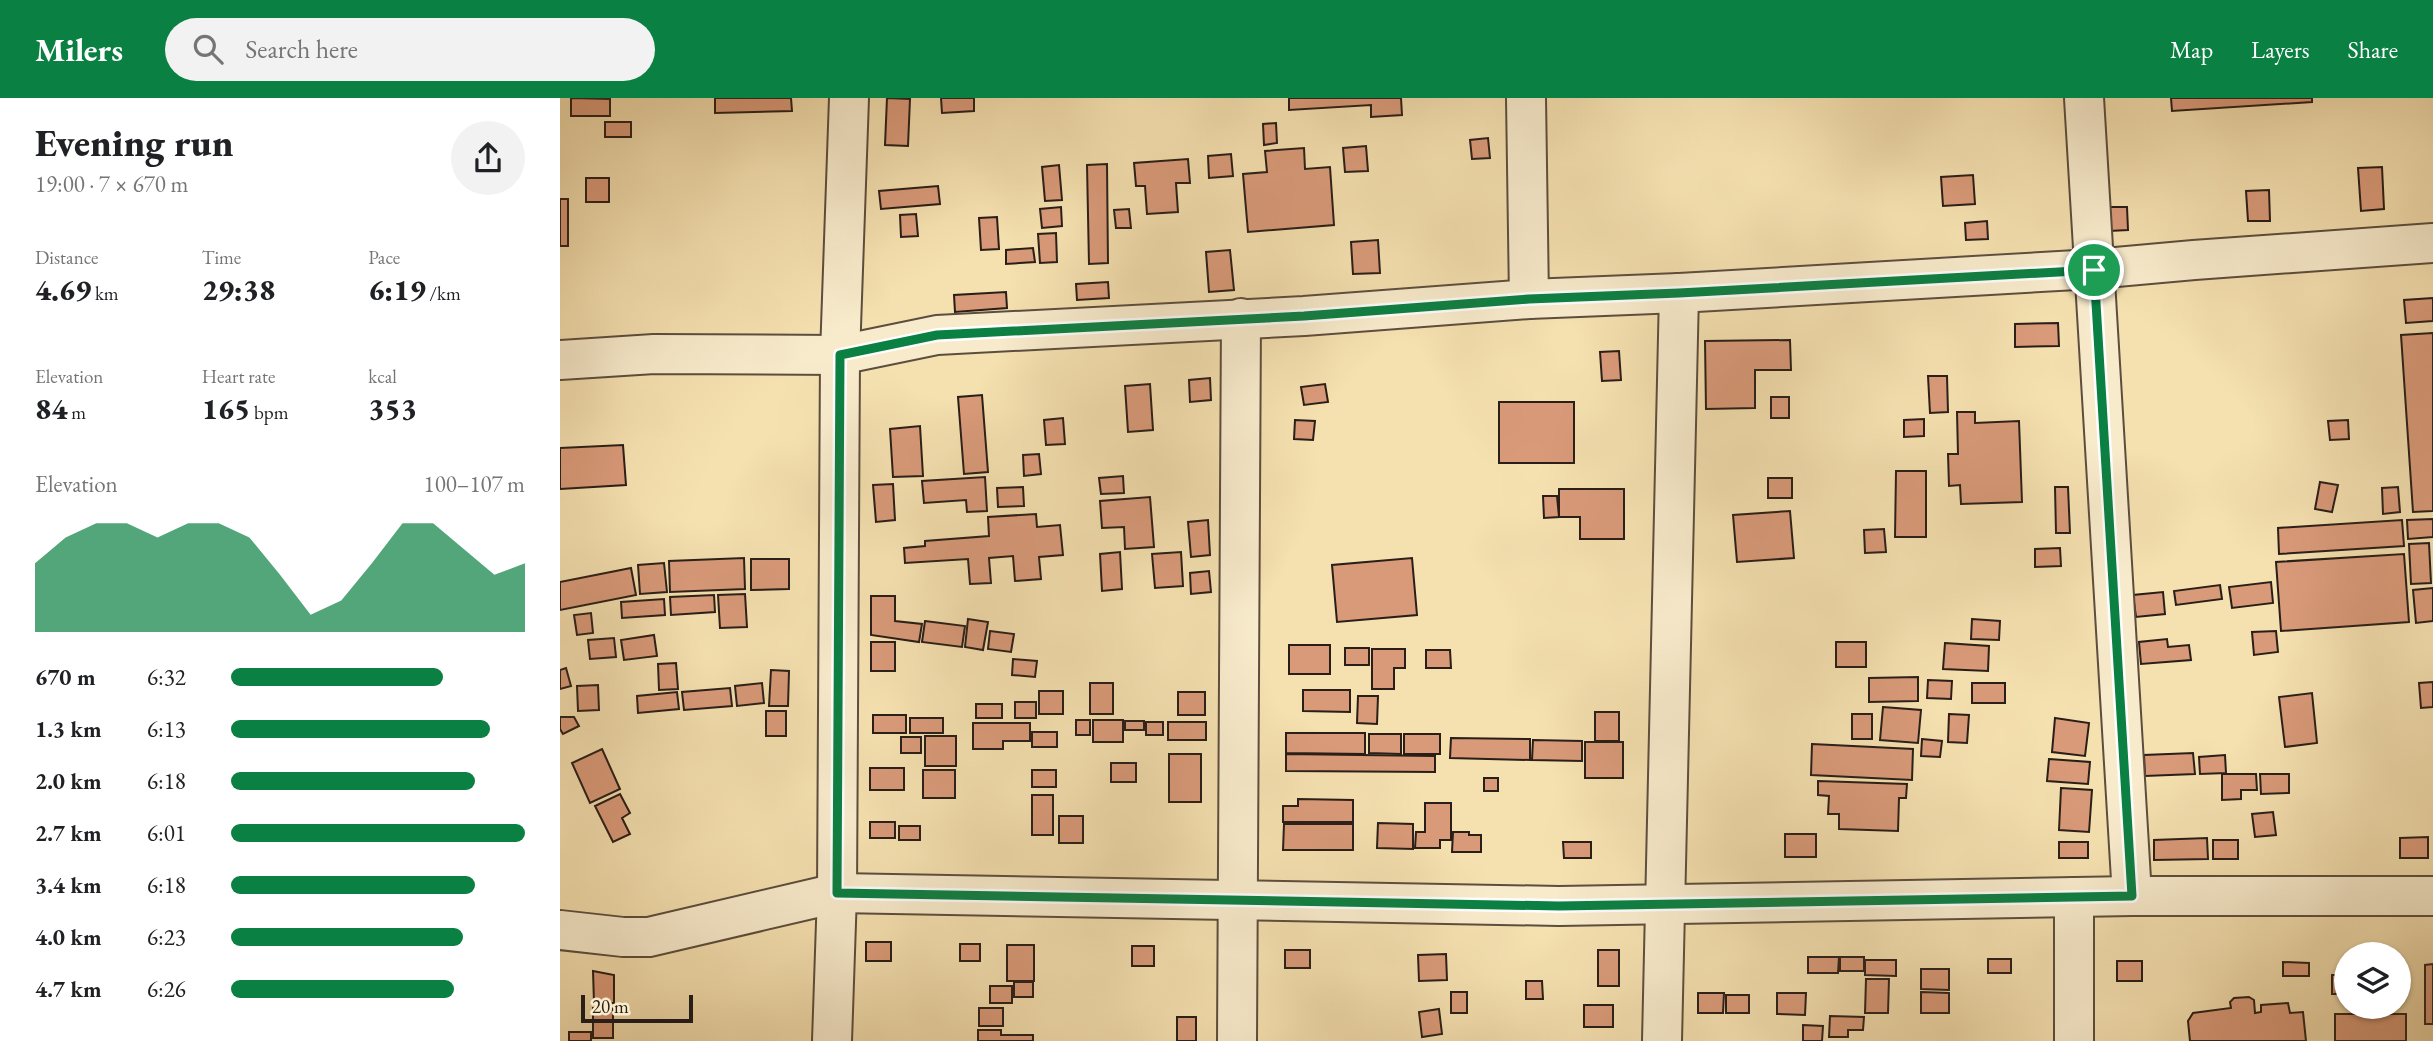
<!DOCTYPE html>
<meta charset="utf-8">
<style>
:root{--surface:#fff;--page:#f2f2f2;--text:#202124;--muted:#757577;--accent:#0b8043}
body{margin:0;font-family:"EB Garamond",serif;background:var(--page);color:var(--text);height:100vh;display:flex;flex-direction:column;font-size:26px;white-space:nowrap}
*{box-sizing:border-box;margin:0}
p{font-size:23px;color:var(--muted)}
.icon{flex:none;width:38px;height:38px;fill:none;stroke:currentColor;stroke-width:2;stroke-linecap:round;stroke-linejoin:round}
.map{position:relative;flex:1;overflow:hidden}
.side{display:flex;flex-direction:column;background:var(--surface);width:560px}
.side>*{flex:none}
.fabs{position:absolute;left:1774px;top:844px;display:grid;gap:14px}
.fabs a{display:grid;place-items:center;width:77px;height:77px;border-radius:50%;background:var(--surface);box-shadow:0 2px 5px #0004;font-size:35px}
.scale{position:absolute;left:21px;bottom:18px;width:112px;box-sizing:border-box;padding-left:7px;border:4px solid #291e18;border-top:0;font-size:19px;line-height:24px;white-space:nowrap;color:#291e18;-webkit-text-stroke:5px #f8ebcc;paint-order:stroke}
.pin{position:absolute;display:grid;place-items:center;width:60px;height:60px;color:#fff;margin:-30px;border:4px solid #fff;border-radius:50%;box-shadow:0 2px 7px #0007}
.round{display:grid;place-items:center;flex:none;width:74px;height:74px;border-radius:37px;background:var(--page)}
.summary{display:flex;align-items:center;justify-content:space-between;height:119px;padding:0 35px}
h1{font-size:38px;font-weight:800;line-height:52px}
.figures{display:grid;grid-template-columns:repeat(3,1fr);gap:10px;height:119px;padding:7px 35px}
.figures div{display:grid;align-content:center}
.figures b{font-size:30px;font-weight:800}
.figures small{font-size:19px;font-weight:400}
.figures p{font-size:19px}
.chart{height:196px;padding:14px 35px}
.chart p{display:flex;justify-content:space-between}
.chart svg{width:100%;height:126px;margin-top:7px;fill:var(--accent);opacity:.7}
ul{padding:0 35px;list-style:none;font-size:23px}
li{display:grid;grid-template-columns:112px 84px 1fr;align-items:center;height:52px}
li i{height:18px;border-radius:9px;background:var(--accent)}
header{display:flex;align-items:center;gap:42px;box-sizing:border-box;height:98px;padding:0 35px;background:var(--accent);color:#fff}
header strong{font-size:33px}
nav{display:flex;gap:38px;margin-inline-start:auto;font-size:24px}
.search{width:490px;height:63px;background:var(--page);display:flex;align-items:center;gap:18px;box-sizing:border-box;padding:0 24px;border-radius:38px;color:var(--muted);font-size:26px}
main{display:flex;flex:1;min-height:0}
.map>svg:first-child{display:block}
.building{fill:#d99a79;stroke:#291e18;stroke-width:2}
.lines{fill:none;stroke-linecap:round;stroke-linejoin:round}
.minor-casing{stroke:#5c4e3e;stroke-width:42}
.minor{stroke:#f8ebcc;stroke-width:38}
.route-casing{stroke:#fff;stroke-width:14}
.route{stroke:#0b8043;stroke-width:9}
</style>
<header>
<strong>Milers</strong>
<div class="search"><svg class="icon" aria-label="search" viewBox="0 0 24 24"><circle cx="10" cy="10" r="6"/><path d="M15 15l6 6"/></svg>Search here</div>
<nav><a>Map</a><a>Layers</a><a>Share</a></nav>
</header>
<main>
<section class="side">
<div class="summary"><div><h1>Evening run</h1><p>19:00 · 7 × 670 m</p></div><a class="round"><svg class="icon" aria-label="share" viewBox="0 0 24 24"><path d="M12 15V3M7 8l5-5 5 5M5 13v7h14v-7"/></svg></a></div>
<div class="figures">
<div><p>Distance</p><b>4.69<small> km</small></b></div>
<div><p>Time</p><b>29:38</b></div>
<div><p>Pace</p><b>6:19<small> /km</small></b></div>
</div>
<div class="figures">
<div><p>Elevation</p><b>84<small> m</small></b></div>
<div><p>Heart rate</p><b>165<small> bpm</small></b></div>
<div><p>kcal</p><b>353</b></div>
</div>
<div class="chart"><p><span>Elevation</span>100–107 m</p>
<svg viewBox="0 0 160 44" preserveAspectRatio="none"><path d="M0 44V20L10 11L20 6L30 6L40 11L50 6L60 6L70 11L80 24L90 38L100 33L110 20L120 6L130 6L140 15L150 24L160 20V44z"/></svg>
</div>
<ul>
<li><b>670 m</b>6:32<i style="width:72%"></i></li>
<li><b>1.3 km</b>6:13<i style="width:88%"></i></li>
<li><b>2.0 km</b>6:18<i style="width:83%"></i></li>
<li><b>2.7 km</b>6:01<i style="width:100%"></i></li>
<li><b>3.4 km</b>6:18<i style="width:83%"></i></li>
<li><b>4.0 km</b>6:23<i style="width:79%"></i></li>
<li><b>4.7 km</b>6:26<i style="width:76%"></i></li>
</ul>
</section>
<div class="map">
<svg width="1873" height="943" viewBox="0 0 1873 943">
<rect width="100%" height="100%" fill="#f5e0b0"/>
<filter id="stains"><feTurbulence type="fractalNoise" baseFrequency=".00286" numOctaves="4"/><feColorMatrix values="0 0 0 0 .2 0 0 0 0 .09 0 0 0 0 .02 0 0 0 .5 -.17"/></filter>
<radialGradient id="worn" r=".72"><stop offset=".6" stop-color="#630" stop-opacity="0"/><stop offset="1" stop-color="#630" stop-opacity=".3"/></radialGradient>
<g class="building">
<polygon points="11,0 50,1 50,18 11,18"/>
<polygon points="155,0 231,0 232,13 155,15"/>
<polygon points="327,0 350,1 348,48 325,47"/>
<polygon points="381,0 414,0 414,13 382,15"/>
<polygon points="729,0 841,0 842,17 811,19 811,7 729,12"/>
<polygon points="1611,0 1752,0 1752,4 1612,13"/>
<rect x="45" y="24" width="26" height="15"/>
<polygon points="716,25 717,45 704,47 703,26"/>
<polygon points="928,40 930,60 912,61 910,42"/>
<polygon points="806,48 808,73 785,74 783,50"/>
<polygon points="744,50 745,71 770,69 774,127 688,134 683,76 707,74 705,53"/>
<polygon points="671,56 673,78 649,80 648,58"/>
<polygon points="628,61 630,85 616,85 618,114 587,116 585,88 576,88 574,65"/>
<polygon points="547,66 548,165 529,166 527,67"/>
<polygon points="499,67 502,102 485,103 482,69"/>
<polygon points="1822,69 1824,111 1801,113 1798,70"/>
<polygon points="1413,77 1415,106 1383,108 1381,79"/>
<rect x="26" y="80" width="23" height="24"/>
<polygon points="378,88 380,106 321,111 319,93"/>
<polygon points="1709,92 1710,123 1688,123 1686,93"/>
<rect x="0" y="101" width="8" height="47"/>
<polygon points="501,109 502,128 482,130 480,111"/>
<polygon points="1548,109 1567,109 1568,132 1549,133"/>
<polygon points="569,111 571,130 556,130 554,112"/>
<polygon points="356,116 358,138 341,139 340,117"/>
<polygon points="437,119 439,151 421,152 419,120"/>
<polygon points="1427,123 1428,141 1406,142 1405,125"/>
<polygon points="496,135 497,164 480,165 478,136"/>
<polygon points="818,142 820,175 793,176 791,144"/>
<polygon points="473,150 475,164 446,166 446,152"/>
<polygon points="670,152 674,192 649,194 646,154"/>
<polygon points="548,184 549,200 517,202 516,186"/>
<polygon points="446,194 447,210 395,214 394,197"/>
<polygon points="1873,200 1873,223 1846,225 1844,202"/>
<polygon points="1498,225 1499,248 1455,249 1455,226"/>
<polygon points="1873,235 1873,413 1853,414 1841,237"/>
<polygon points="1230,242 1231,272 1195,272 1195,310 1146,311 1145,243"/>
<polygon points="1059,253 1061,282 1042,283 1040,254"/>
<polygon points="1368,278 1387,278 1388,314 1370,315"/>
<polygon points="650,280 651,302 630,304 629,282"/>
<polygon points="590,286 593,332 568,334 565,288"/>
<polygon points="765,286 768,304 744,307 741,289"/>
<polygon points="422,297 428,374 404,376 398,299"/>
<rect x="1211" y="299" width="18" height="21"/>
<rect x="939" y="304" width="75" height="61"/>
<polygon points="1397,314 1415,314 1415,325 1459,323 1462,404 1401,406 1400,387 1389,388 1388,356 1398,356"/>
<polygon points="503,320 505,346 486,347 484,322"/>
<polygon points="1364,321 1364,338 1344,339 1344,322"/>
<polygon points="735,322 755,323 753,342 734,341"/>
<polygon points="1788,322 1789,341 1770,342 1768,323"/>
<polygon points="360,328 363,378 333,379 330,331"/>
<polygon points="63,347 66,387 0,391 0,350"/>
<polygon points="479,356 481,376 464,378 463,357"/>
<polygon points="1336,373 1366,373 1366,439 1335,439"/>
<polygon points="563,378 564,395 541,396 539,380"/>
<polygon points="425,379 427,413 407,414 406,402 364,405 362,383"/>
<rect x="1208" y="380" width="24" height="20"/>
<polygon points="1760,384 1778,387 1772,414 1755,411"/>
<polygon points="333,386 335,422 316,424 313,387"/>
<polygon points="463,389 464,408 438,409 437,390"/>
<polygon points="1495,389 1508,389 1510,435 1496,435"/>
<polygon points="1838,389 1840,414 1823,416 1822,390"/>
<polygon points="999,391 1064,391 1064,441 1020,441 1020,419 999,419"/>
<polygon points="983,398 997,398 999,419 984,420"/>
<polygon points="590,399 594,449 565,451 564,429 542,430 540,403"/>
<polygon points="1230,413 1234,460 1177,464 1173,417"/>
<polygon points="476,416 477,429 500,427 503,457 479,459 481,481 455,483 453,458 429,460 431,485 410,486 408,461 345,465 344,450 365,448 365,443 429,438 428,419"/>
<polygon points="1873,421 1873,439 1848,441 1847,422"/>
<polygon points="648,422 650,457 631,459 628,424"/>
<polygon points="1842,422 1844,448 1719,456 1718,430"/>
<polygon points="1324,431 1326,454 1305,455 1304,432"/>
<polygon points="1869,445 1871,485 1851,486 1849,446"/>
<polygon points="1500,450 1501,468 1475,469 1475,451"/>
<polygon points="560,454 562,491 542,493 540,456"/>
<polygon points="621,454 623,488 595,490 592,456"/>
<polygon points="1844,456 1849,524 1721,533 1716,464"/>
<polygon points="184,460 185,491 110,494 109,463"/>
<polygon points="852,460 857,517 777,524 772,467"/>
<polygon points="191,461 229,461 229,491 191,492"/>
<polygon points="104,465 107,494 80,496 78,467"/>
<polygon points="71,470 76,497 0,512 0,484"/>
<polygon points="649,473 651,494 631,496 630,475"/>
<polygon points="1711,484 1713,505 1672,510 1669,489"/>
<polygon points="1660,487 1662,501 1616,507 1614,493"/>
<polygon points="1873,490 1873,523 1856,525 1853,492"/>
<polygon points="1603,494 1605,516 1576,519 1573,497"/>
<polygon points="185,496 187,529 160,530 158,497"/>
<polygon points="154,497 155,514 111,517 110,499"/>
<polygon points="311,498 335,498 335,523 362,526 359,544 311,537"/>
<polygon points="104,501 105,517 62,520 61,504"/>
<polygon points="31,515 33,535 17,537 14,517"/>
<polygon points="408,521 428,524 423,552 405,549"/>
<polygon points="1412,521 1440,523 1439,542 1411,541"/>
<polygon points="365,523 405,528 402,549 362,544"/>
<polygon points="430,533 454,536 451,554 428,551"/>
<polygon points="1716,533 1718,554 1694,557 1692,534"/>
<polygon points="94,537 97,558 64,562 61,542"/>
<polygon points="54,540 56,559 30,561 28,542"/>
<polygon points="1607,541 1608,549 1629,547 1631,562 1581,566 1579,544"/>
<rect x="311" y="544" width="24" height="29"/>
<rect x="1276" y="544" width="30" height="25"/>
<polygon points="1385,545 1429,548 1428,573 1383,571"/>
<rect x="729" y="547" width="41" height="29"/>
<rect x="785" y="550" width="24" height="17"/>
<polygon points="812,551 845,551 845,570 834,570 834,591 812,591"/>
<polygon points="866,552 890,552 891,570 866,570"/>
<polygon points="453,561 477,563 475,579 452,577"/>
<polygon points="116,565 118,591 99,592 98,566"/>
<polygon points="6,570 11,588 0,591 0,572"/>
<polygon points="211,572 229,573 228,608 209,608"/>
<polygon points="1358,579 1358,603 1309,604 1309,580"/>
<polygon points="1368,582 1392,583 1391,601 1367,600"/>
<polygon points="1873,584 1873,609 1861,610 1859,585"/>
<polygon points="202,585 204,605 177,608 175,588"/>
<rect x="530" y="585" width="23" height="31"/>
<rect x="1412" y="585" width="33" height="20"/>
<polygon points="38,587 39,612 18,613 17,588"/>
<polygon points="170,590 172,608 124,612 122,594"/>
<polygon points="743,592 790,592 790,614 743,613"/>
<rect x="479" y="593" width="24" height="23"/>
<polygon points="117,594 119,611 78,615 77,598"/>
<rect x="618" y="594" width="27" height="23"/>
<polygon points="1752,595 1757,645 1725,649 1719,599"/>
<polygon points="798,598 818,598 817,626 797,625"/>
<rect x="455" y="604" width="21" height="16"/>
<rect x="416" y="606" width="26" height="14"/>
<polygon points="1323,609 1361,612 1358,645 1320,642"/>
<rect x="206" y="613" width="20" height="25"/>
<rect x="1035" y="614" width="24" height="29"/>
<rect x="1292" y="616" width="20" height="25"/>
<polygon points="1389,616 1409,617 1407,645 1388,644"/>
<rect x="313" y="617" width="33" height="18"/>
<polygon points="0,619 14,619 19,628 3,636 0,631"/>
<rect x="350" y="620" width="33" height="15"/>
<polygon points="1495,620 1529,625 1525,658 1492,654"/>
<rect x="516" y="622" width="14" height="15"/>
<rect x="533" y="622" width="30" height="22"/>
<rect x="565" y="623" width="19" height="9"/>
<rect x="586" y="624" width="17" height="13"/>
<rect x="608" y="624" width="38" height="18"/>
<polygon points="413,625 470,625 470,643 443,643 443,651 413,651"/>
<rect x="472" y="634" width="25" height="15"/>
<polygon points="726,635 805,635 805,656 726,655"/>
<polygon points="809,636 841,636 841,656 809,655"/>
<rect x="844" y="636" width="36" height="20"/>
<rect x="365" y="638" width="31" height="30"/>
<rect x="341" y="639" width="20" height="16"/>
<polygon points="891,640 970,641 970,662 890,660"/>
<polygon points="1362,641 1382,643 1380,659 1361,658"/>
<polygon points="973,642 1022,643 1022,663 972,662"/>
<rect x="1025" y="644" width="38" height="36"/>
<polygon points="1252,646 1353,651 1352,682 1251,677"/>
<polygon points="42,651 60,691 30,705 12,665"/>
<polygon points="1633,655 1635,676 1585,678 1584,657"/>
<rect x="609" y="656" width="32" height="48"/>
<polygon points="726,656 875,658 875,674 726,673"/>
<polygon points="1665,657 1666,675 1640,676 1639,659"/>
<polygon points="1489,661 1530,664 1528,686 1487,683"/>
<rect x="551" y="665" width="25" height="19"/>
<rect x="310" y="670" width="34" height="22"/>
<rect x="363" y="672" width="32" height="28"/>
<rect x="472" y="672" width="24" height="17"/>
<polygon points="1662,676 1696,676 1697,692 1681,692 1681,701 1662,702"/>
<polygon points="1700,676 1729,676 1729,695 1701,696"/>
<rect x="924" y="680" width="14" height="13"/>
<polygon points="1258,683 1347,686 1346,700 1339,700 1338,733 1279,731 1279,716 1268,716 1269,698 1258,697"/>
<polygon points="1501,690 1532,692 1529,734 1499,732"/>
<polygon points="60,696 70,715 62,720 70,736 53,744 35,708"/>
<rect x="472" y="697" width="21" height="40"/>
<polygon points="738,701 793,702 793,724 723,724 723,708 738,708"/>
<polygon points="865,705 891,705 891,742 880,742 880,750 855,750 856,734 865,734"/>
<polygon points="1713,714 1716,737 1695,739 1692,716"/>
<rect x="499" y="718" width="24" height="27"/>
<rect x="310" y="724" width="25" height="16"/>
<polygon points="818,725 853,726 853,751 817,750"/>
<polygon points="724,726 793,726 793,752 723,752"/>
<rect x="339" y="728" width="21" height="14"/>
<polygon points="893,734 909,734 909,737 921,737 921,754 892,754"/>
<rect x="1225" y="736" width="31" height="23"/>
<polygon points="1868,739 1868,760 1840,760 1840,740"/>
<polygon points="1647,740 1648,761 1594,762 1594,742"/>
<rect x="1653" y="742" width="25" height="19"/>
<polygon points="1003,744 1031,744 1031,760 1004,760"/>
<rect x="1499" y="744" width="29" height="16"/>
<rect x="306" y="844" width="25" height="19"/>
<rect x="400" y="846" width="20" height="17"/>
<rect x="447" y="847" width="27" height="36"/>
<rect x="572" y="848" width="22" height="20"/>
<rect x="725" y="852" width="25" height="18"/>
<rect x="1038" y="852" width="21" height="36"/>
<polygon points="886,856 887,882 859,883 858,857"/>
<polygon points="1248,859 1279,859 1278,875 1248,875"/>
<rect x="1280" y="859" width="24" height="14"/>
<rect x="1428" y="861" width="23" height="14"/>
<polygon points="1305,862 1336,862 1336,878 1305,877"/>
<rect x="1557" y="863" width="25" height="20"/>
<polygon points="1723,864 1749,865 1749,878 1723,878"/>
<polygon points="1873,866 1873,926 1865,926 1865,867"/>
<polygon points="1361,871 1389,871 1389,892 1361,891"/>
<polygon points="33,873 54,877 54,905 34,905"/>
<rect x="1772" y="877" width="15" height="19"/>
<polygon points="1306,881 1329,881 1328,915 1305,915"/>
<polygon points="966,883 982,883 983,901 966,901"/>
<rect x="454" y="884" width="19" height="15"/>
<rect x="430" y="888" width="22" height="17"/>
<rect x="891" y="894" width="16" height="21"/>
<polygon points="1361,894 1389,895 1389,915 1361,915"/>
<polygon points="1138,895 1164,895 1163,915 1138,915"/>
<polygon points="1217,895 1246,895 1245,917 1217,916"/>
<rect x="1166" y="897" width="23" height="18"/>
<polygon points="1689,899 1694,902 1695,915 1701,914 1701,907 1728,905 1730,915 1743,914 1746,943 1630,943 1628,923 1633,915 1671,910 1670,904 1674,900"/>
<rect x="1024" y="907" width="29" height="22"/>
<rect x="33" y="910" width="20" height="30"/>
<rect x="419" y="910" width="24" height="18"/>
<polygon points="879,911 882,936 862,939 859,914"/>
<rect x="1775" y="916" width="71" height="27"/>
<polygon points="1270,918 1304,919 1303,932 1288,932 1288,939 1269,939"/>
<rect x="617" y="919" width="19" height="24"/>
<polygon points="1243,927 1263,928 1262,943 1243,943"/>
<polygon points="418,932 441,932 441,937 473,937 473,943 418,943"/>
<rect x="9" y="934" width="22" height="9"/>
</g>
<g class="lines">
<g class="minor-casing">
<g id="minor">
<polyline points="966,0 969,201"/>
<polyline points="1524,0 1572,798"/>
<polyline points="0,262 94,256 280,257 377,237 744,218 969,201 1119,195 1534,171 1634,162 1873,145"/>
<polyline points="1514,799 1514,943"/>
<polyline points="0,832 63,839 89,839 277,795 999,808 1572,798 1873,798"/>
<polyline points="272,943 277,795 280,257 289,0"/>
<polyline points="677,943 681,220"/>
<polyline points="1102,943 1119,195"/>
</g>
</g>
<use href="#minor" class="minor"/>
</g>
<g class="lines">
<g class="route-casing">
<polygon id="route" points="1534,172 1572,798 999,808 277,795 280,257 377,237 744,218 969,201 1119,195"/>
</g>
<use href="#route" class="route"/>
</g>
<rect width="100%" height="100%" filter="url(#stains)"/>
<rect width="100%" height="100%" fill="url(#worn)"/>
</svg>
<div class="fabs">
<a><svg class="icon" aria-label="layers" viewBox="0 0 24 24"><path d="M12 4l9 5-9 5-9-5zM3 14l9 5 9-5"/></svg></a>
</div>
<div class="scale">20 m</div>
<div class="pin" style="left:1534px;top:172px;background:#1e9e55"><svg class="icon" aria-label="arrive" viewBox="0 0 24 24"><path d="M6 21V4h12l-3 4 3 4H6"/></svg></div>
</div>
</main>
